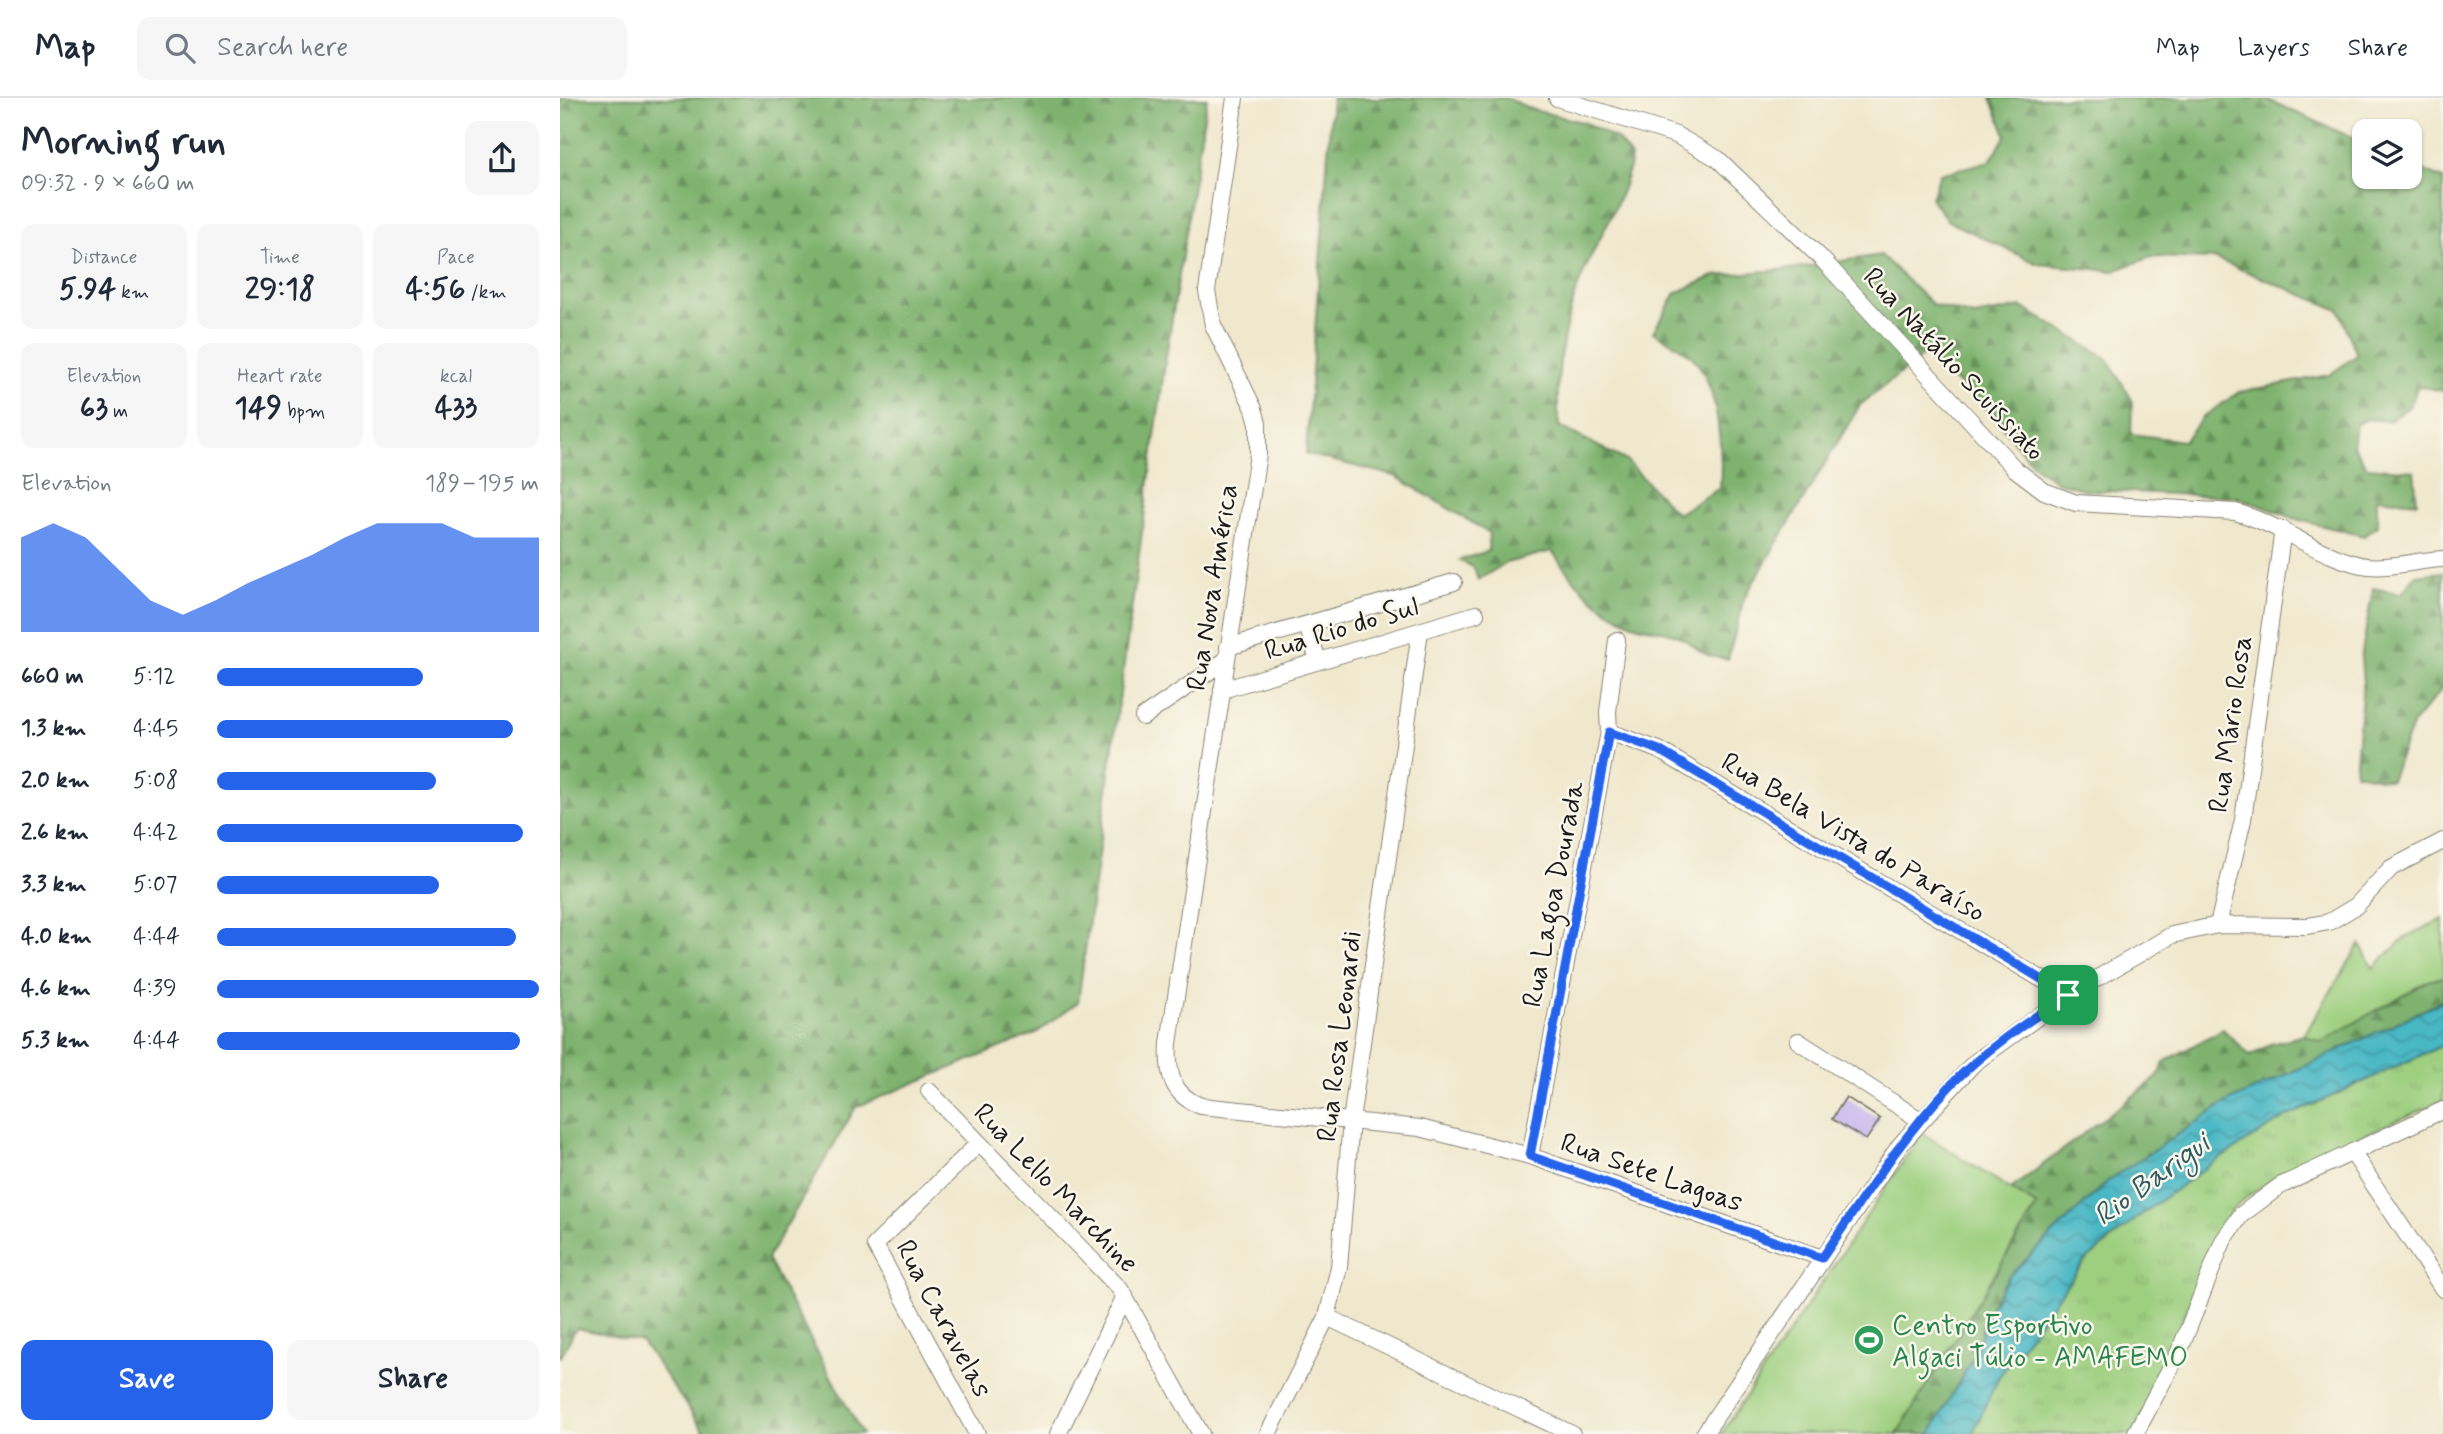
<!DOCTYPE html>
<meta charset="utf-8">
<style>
:root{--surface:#fff;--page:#f6f6f7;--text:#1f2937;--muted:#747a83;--line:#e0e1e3;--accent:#2563eb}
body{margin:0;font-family:Mynerve,sans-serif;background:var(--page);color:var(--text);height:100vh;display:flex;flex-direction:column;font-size:26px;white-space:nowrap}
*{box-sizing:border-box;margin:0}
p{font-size:23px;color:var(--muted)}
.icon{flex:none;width:38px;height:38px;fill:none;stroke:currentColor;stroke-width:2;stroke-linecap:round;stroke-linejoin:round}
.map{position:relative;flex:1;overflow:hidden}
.sheet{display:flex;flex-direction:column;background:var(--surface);width:560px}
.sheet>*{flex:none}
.controls{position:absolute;left:1792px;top:21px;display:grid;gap:14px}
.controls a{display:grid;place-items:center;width:70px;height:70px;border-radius:14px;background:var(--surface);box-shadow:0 2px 5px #0004;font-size:35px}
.pin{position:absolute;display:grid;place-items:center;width:60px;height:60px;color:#fff;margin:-30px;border-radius:14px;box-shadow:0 4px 10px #0006}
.round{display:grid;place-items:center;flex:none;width:74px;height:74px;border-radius:14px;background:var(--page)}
.headline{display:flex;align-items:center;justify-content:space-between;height:119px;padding:0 21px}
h1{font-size:38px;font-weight:700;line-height:52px}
.figures{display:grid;grid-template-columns:repeat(3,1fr);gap:10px;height:119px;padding:7px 21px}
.figures div{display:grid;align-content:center;border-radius:14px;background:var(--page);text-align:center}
.figures b{font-size:30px;font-weight:700}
.figures small{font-size:19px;font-weight:400}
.figures p{font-size:19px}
.chart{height:196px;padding:14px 21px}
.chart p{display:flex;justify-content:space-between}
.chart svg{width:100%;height:126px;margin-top:7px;fill:var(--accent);opacity:.7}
.cta{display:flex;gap:14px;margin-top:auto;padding:14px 21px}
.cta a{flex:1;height:80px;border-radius:14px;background:var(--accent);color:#fff;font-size:28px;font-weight:700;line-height:80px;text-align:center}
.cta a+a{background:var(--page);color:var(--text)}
ul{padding:0 21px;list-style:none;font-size:23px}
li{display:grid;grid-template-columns:112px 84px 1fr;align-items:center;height:52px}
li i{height:18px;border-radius:9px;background:var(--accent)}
header{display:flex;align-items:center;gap:42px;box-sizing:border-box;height:98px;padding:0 35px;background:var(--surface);border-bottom:2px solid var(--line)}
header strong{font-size:33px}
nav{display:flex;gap:38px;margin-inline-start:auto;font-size:24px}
.search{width:490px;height:63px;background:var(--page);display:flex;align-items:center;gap:18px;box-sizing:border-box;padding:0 24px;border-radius:14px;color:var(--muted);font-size:26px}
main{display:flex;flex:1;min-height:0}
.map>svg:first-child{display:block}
.green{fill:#9dcf7f;stroke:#5c764e;stroke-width:2}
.forest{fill:url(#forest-firs);stroke:#4d6745;stroke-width:2}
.park{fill:url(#park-tufts);stroke:#5c764e;stroke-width:2}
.water{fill:url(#water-waves);stroke:#336a70;stroke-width:2}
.building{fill:#c7b4ee}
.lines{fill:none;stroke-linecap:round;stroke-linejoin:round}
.minor-casing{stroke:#868274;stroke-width:18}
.minor{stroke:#fff;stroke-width:16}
.route-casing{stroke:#fff;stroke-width:14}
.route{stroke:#2563eb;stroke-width:9}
.labels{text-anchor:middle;stroke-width:5;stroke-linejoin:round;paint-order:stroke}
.street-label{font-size:28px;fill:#1c1c1c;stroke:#fbf7ec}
.leisure-label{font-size:28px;fill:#27864d;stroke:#fbf7ec;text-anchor:start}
.water-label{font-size:30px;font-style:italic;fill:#2e5a60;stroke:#fbf7ec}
</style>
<header>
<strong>Map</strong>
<div class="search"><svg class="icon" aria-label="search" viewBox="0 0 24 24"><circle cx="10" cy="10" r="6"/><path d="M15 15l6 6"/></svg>Search here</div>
<nav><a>Map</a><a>Layers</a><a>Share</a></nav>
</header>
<main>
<section class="sheet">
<div class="headline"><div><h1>Morning run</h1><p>09:32 · 9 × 660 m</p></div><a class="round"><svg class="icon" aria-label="share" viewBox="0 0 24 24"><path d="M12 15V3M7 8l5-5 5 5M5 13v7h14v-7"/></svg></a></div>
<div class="figures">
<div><p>Distance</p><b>5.94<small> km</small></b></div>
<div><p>Time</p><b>29:18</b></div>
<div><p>Pace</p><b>4:56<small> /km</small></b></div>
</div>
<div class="figures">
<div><p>Elevation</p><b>63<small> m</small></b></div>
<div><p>Heart rate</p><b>149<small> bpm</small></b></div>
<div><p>kcal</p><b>433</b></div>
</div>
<div class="chart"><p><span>Elevation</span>189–195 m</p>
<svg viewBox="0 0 160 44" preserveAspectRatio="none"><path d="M0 44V11L10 6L20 11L30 22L40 33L50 38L60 33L70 27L80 22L90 17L100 11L110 6L120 6L130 6L140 11L150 11L160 11V44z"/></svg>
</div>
<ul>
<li><b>660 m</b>5:12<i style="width:64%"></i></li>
<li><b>1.3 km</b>4:45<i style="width:92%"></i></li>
<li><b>2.0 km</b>5:08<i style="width:68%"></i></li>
<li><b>2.6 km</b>4:42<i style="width:95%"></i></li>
<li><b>3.3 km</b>5:07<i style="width:69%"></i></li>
<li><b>4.0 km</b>4:44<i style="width:93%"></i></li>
<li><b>4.6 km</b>4:39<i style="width:100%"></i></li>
<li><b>5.3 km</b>4:44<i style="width:94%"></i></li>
</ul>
<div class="cta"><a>Save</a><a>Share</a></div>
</section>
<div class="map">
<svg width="1883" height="1336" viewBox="0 0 1883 1336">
<defs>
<pattern id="forest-firs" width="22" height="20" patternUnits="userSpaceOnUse" patternTransform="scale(1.75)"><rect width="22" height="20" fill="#7eb26e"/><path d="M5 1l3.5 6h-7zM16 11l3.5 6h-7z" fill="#66905a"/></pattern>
<pattern id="park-tufts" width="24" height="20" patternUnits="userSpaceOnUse" patternTransform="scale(1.75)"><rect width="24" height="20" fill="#9dcf7f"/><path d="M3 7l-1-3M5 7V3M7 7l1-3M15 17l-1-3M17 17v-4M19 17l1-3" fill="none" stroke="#87b16d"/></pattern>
<pattern id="water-waves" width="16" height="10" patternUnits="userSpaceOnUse" patternTransform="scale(1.75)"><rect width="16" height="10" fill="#4ab8c5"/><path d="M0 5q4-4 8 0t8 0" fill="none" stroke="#3d959f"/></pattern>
</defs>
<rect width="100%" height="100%" fill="#fbf7ec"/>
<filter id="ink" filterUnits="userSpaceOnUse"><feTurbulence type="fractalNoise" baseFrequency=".0143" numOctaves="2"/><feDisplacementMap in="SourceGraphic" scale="14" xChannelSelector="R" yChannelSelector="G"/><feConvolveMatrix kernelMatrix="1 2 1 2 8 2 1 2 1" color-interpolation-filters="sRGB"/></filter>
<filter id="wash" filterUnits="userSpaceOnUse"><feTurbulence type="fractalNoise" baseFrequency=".00686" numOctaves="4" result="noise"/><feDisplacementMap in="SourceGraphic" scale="28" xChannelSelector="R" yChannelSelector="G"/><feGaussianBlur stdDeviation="1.57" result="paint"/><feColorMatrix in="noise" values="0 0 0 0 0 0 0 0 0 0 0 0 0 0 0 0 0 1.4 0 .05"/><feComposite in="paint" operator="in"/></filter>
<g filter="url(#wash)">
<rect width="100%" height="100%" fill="#f0e8cd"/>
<g class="green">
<polygon points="1883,821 1883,879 1868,883 1761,945 1744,937 1800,846 1813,870 1847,838"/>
<polygon points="1362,1035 1477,1108 1337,1336 1161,1336"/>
</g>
<g class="forest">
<polygon points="0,0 647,0 605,265 518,904 476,935 296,1009 207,1161 302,1336 146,1336 82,1244 16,1230 0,1260"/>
<path d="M772,0H946L974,12L1026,25L1058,42L1071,59C1063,111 1029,150 1014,200C1001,241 995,286 999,328L1067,363L1117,416L1160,390C1163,353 1159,292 1135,262C1126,251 1105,242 1093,234L1116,195L1154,178L1229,171L1321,157L1373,207L1414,218L1462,209L1547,260L1572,302L1571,336L1624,343L1642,320L1679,294L1769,277L1797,257L1779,212L1656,161L1591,159L1554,173L1478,166L1388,123L1371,100L1380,76L1430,63L1446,37L1431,0H1704L1804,45V79H1850V66L1883,81V293L1858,288L1850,308L1829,323L1807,321L1796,326L1793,348L1807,369L1854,373L1857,404L1817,400V428L1804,438L1739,422L1677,399L1527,392L1496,384L1472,366L1433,317L1365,256L1300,307L1184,500L1168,561C1138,558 1143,552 1120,539C1107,531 1087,532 1073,526C1037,511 1013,484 992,453L946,465L918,482L914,470L900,462L928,453L929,435L835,378L746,356Z"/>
<polygon points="1883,474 1883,590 1853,625 1831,682 1795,675 1803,585 1801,560 1813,490 1841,496 1856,477"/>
<polygon points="1883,879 1883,903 1664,1006 1549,1082 1449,1178 1425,1218 1418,1250 1370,1336 1337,1336 1477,1108 1451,1091 1598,979 1604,964 1663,931 1690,958 1711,946 1744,937 1761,944 1868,883"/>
</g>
<path class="park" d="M1883,947V1003C1830,1027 1701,1073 1669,1117C1641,1155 1627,1216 1610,1260C1600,1286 1585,1311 1572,1336H1412L1438,1280L1524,1164L1583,1115L1651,1066L1726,1019Z"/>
<polygon class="water" points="1883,903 1883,947 1726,1019 1651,1066 1583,1115 1524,1164 1438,1280 1412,1336 1370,1336 1418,1250 1425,1218 1449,1178 1549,1082 1664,1006"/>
<g id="blocks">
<polygon class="building" points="1286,999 1320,1021 1306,1042 1272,1021"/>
</g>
</g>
<g filter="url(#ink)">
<use href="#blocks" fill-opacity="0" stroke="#868274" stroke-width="2"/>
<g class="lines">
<g class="minor-casing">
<g id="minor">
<path d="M675,0L647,193L653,227L694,311L698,325V356L609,945C607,974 611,997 641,1008L860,1030L970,1058L1262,1160"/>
<path d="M997,0L1116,37L1158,61L1261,160L1455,371L1484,393L1516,405L1675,414C1720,426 1757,457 1801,467C1828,472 1856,462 1883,461"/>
<polyline points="747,527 758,563"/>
<polyline points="668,549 894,484"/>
<polyline points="662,592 916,516"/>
<polyline points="583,619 666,562"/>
<polyline points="1049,634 1099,652 1508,897"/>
<polyline points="1658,827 1683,722 1723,431"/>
<polyline points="1238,943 1360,1022"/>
<polyline points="369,993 560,1191 641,1336"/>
<polyline points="1792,1054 1883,1191"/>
<polyline points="970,1058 1049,634 1048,614 1057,542"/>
<polyline points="767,1219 1012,1336"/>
<polyline points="417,1336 315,1147 419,1045"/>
<polyline points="498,1336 565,1198"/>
<polyline points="708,1336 767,1219 779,1169 791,1023 860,533"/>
<polyline points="1144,1336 1340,1047 1414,965 1508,897 1612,837 1658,827 1747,828 1769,824 1796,808 1831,770 1883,743"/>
<polyline points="1575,1336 1619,1254 1663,1143 1681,1117 1720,1088 1883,1012"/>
</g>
</g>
<use href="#minor" class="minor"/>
</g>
</g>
<g class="lines" filter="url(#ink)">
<g class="route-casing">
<path id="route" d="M1049,634L1099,652L1508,897C1467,924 1424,952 1390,988C1341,1040 1302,1102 1262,1160L970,1058Z"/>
</g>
<use href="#route" class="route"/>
</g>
<defs>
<g id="stadium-disc" transform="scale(1.575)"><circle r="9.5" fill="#2e9e5b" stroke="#fbf7ec"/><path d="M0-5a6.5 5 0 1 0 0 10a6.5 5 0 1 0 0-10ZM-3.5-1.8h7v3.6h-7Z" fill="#fff"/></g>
</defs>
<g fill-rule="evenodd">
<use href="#stadium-disc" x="1309" y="1242"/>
</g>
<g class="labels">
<g class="street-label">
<text transform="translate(1395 265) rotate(47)" y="10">Rua Natálio Scuissiato</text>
<text transform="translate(651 489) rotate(-81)" y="10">Rua Nova América</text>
<text transform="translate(781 529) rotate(-17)" y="10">Rua Rio do Sul</text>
<text transform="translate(1669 626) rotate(-82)" y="10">Rua Mário Rosa</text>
<text transform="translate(1294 738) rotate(31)" y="10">Rua Bela Vista do Paraíso</text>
<text transform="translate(992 796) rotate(-79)" y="10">Rua Lagoa Dourada</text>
<text transform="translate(778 938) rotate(-83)" y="10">Rua Rosa Leonardi</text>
<text transform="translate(1092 1073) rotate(19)" y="10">Rua Sete Lagoas</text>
<text transform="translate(497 1089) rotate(46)" y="10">Rua Lello Marchine</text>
<text transform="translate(385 1220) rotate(62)" y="10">Rua Caravelas</text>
</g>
<g class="leisure-label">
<text x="1332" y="1236">Centro Esportivo<tspan x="1332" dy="32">Algaci Túlio - AMAFEMO</tspan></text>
</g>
<g class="water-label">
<text transform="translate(1591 1081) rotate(-36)" y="10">Rio Barigui</text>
</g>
</g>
</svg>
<div class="controls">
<a><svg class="icon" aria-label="layers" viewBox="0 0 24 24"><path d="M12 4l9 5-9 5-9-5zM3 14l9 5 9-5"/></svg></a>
</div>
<div class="pin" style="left:1508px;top:897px;background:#1e9e55"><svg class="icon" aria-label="arrive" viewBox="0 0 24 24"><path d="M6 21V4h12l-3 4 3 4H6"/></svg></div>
</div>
</main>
